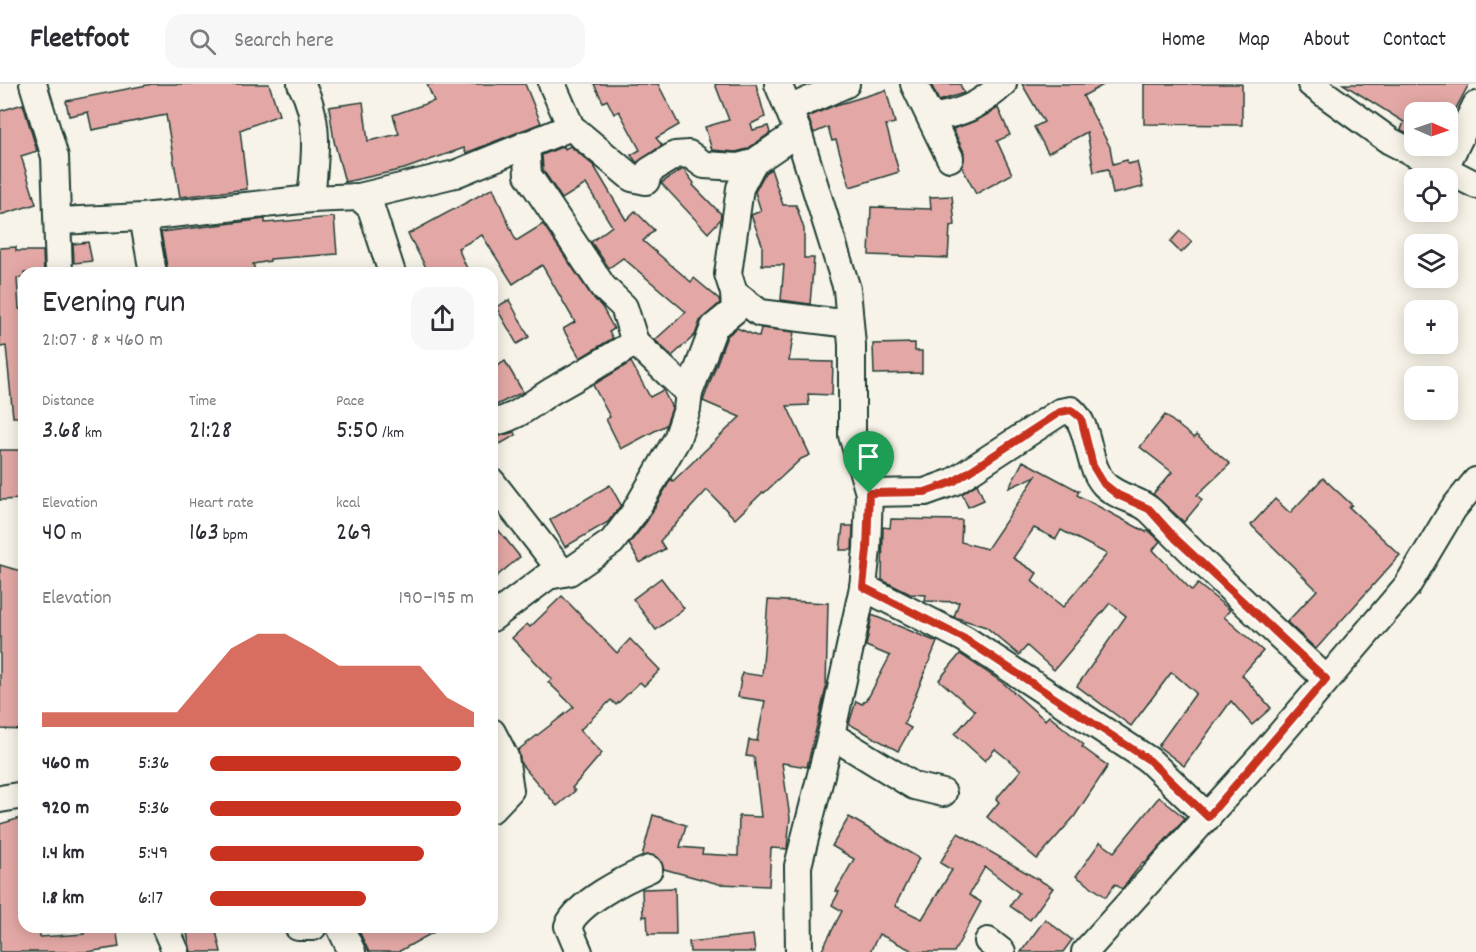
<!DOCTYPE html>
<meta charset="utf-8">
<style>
:root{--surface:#fff;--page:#f7f7f7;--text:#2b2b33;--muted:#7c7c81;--line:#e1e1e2;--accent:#c8321e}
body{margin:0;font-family:Dekko,sans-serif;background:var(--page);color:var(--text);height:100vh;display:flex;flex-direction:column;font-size:22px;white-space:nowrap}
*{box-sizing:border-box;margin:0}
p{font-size:20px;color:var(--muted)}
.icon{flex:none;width:33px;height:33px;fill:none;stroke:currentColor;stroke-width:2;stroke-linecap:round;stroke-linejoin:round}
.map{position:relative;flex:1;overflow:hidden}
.sheet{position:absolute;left:18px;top:183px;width:480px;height:666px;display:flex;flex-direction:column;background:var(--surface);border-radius:18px;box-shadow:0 3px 15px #0003}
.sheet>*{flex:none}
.needle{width:39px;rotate:92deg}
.buttons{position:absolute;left:1404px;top:18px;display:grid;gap:12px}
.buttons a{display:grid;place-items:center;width:54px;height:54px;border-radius:12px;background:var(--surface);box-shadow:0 3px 15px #0003;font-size:30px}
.pin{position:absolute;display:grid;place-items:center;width:51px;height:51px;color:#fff;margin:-62px -26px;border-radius:50% 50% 50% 0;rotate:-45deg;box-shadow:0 0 6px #0007}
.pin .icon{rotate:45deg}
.round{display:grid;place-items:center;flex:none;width:63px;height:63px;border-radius:18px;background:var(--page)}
.head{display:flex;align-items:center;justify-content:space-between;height:102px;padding:0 24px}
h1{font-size:33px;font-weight:600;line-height:45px}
.stats{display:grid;grid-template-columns:repeat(3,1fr);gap:9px;height:102px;padding:6px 24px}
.stats div{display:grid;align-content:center}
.stats b{font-size:26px;font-weight:600}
.stats small{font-size:16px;font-weight:400}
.stats p{font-size:16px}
.chart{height:168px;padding:12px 24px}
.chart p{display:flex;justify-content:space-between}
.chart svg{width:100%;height:108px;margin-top:6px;fill:var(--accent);opacity:.7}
ul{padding:0 24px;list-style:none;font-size:20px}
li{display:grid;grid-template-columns:96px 72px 1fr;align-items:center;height:45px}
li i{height:15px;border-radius:8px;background:var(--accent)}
header{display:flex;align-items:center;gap:36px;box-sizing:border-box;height:84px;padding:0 30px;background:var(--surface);border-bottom:2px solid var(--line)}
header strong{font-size:28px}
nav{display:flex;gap:33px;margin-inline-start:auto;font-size:21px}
.search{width:420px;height:54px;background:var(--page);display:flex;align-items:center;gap:15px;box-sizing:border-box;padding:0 21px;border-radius:18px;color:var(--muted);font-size:22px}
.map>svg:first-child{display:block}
.building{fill:#e3a8a5;stroke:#1f3d34;stroke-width:1.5;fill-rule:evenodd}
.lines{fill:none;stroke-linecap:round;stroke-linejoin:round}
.minor-casing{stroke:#1f3d34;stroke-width:30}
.minor{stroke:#f7f3e8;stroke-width:26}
.route-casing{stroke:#fff;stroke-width:12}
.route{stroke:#c8321e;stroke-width:8}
</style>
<header>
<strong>Fleetfoot</strong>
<div class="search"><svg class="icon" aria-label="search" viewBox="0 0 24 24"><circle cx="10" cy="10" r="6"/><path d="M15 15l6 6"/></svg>Search here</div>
<nav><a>Home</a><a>Map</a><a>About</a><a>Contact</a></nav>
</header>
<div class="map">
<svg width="1476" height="868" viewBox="0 0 1476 868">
<rect width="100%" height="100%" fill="#f7f3e8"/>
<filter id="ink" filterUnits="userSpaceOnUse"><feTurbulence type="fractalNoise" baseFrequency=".0167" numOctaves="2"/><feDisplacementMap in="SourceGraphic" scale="12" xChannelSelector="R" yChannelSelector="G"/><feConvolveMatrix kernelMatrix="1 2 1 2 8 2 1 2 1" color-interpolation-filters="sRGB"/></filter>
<g filter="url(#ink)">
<g class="building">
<polygon points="152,0 269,0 279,31 240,46 247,105 180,113 166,31 92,46 88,28 69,32 66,17"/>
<polygon points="427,0 525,0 541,39 466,69 464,64 404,85 345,98 334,57 329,23 363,18 368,57 399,50 393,31 434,17"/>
<polygon points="594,0 658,0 679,41 656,54 662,61 637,79 631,71 640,66 619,27 614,30 607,16 603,18"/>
<polygon points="715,0 756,0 765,33 751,40 753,46 768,42 770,49 747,65 736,68 712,66 705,43 729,36"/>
<polygon points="931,0 960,0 964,9 939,17"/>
<polygon points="1022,0 1105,0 1083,12 1110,63 1113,80 1127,76 1128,80 1137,78 1143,103 1113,110 1108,85 1094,88 1087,48 1048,69 1034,43 1044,38"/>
<polygon points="1144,0 1242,0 1242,41 1144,40"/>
<polygon points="1343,0 1469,0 1454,28 1414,28 1414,53 1401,46 1404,38"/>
<polygon points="886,6 895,39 886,41 899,88 850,103 836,56 832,57 828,43 814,49 808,33 833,22"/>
<polygon points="23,20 37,67 21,72 36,120 0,131 0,27"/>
<polygon points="998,24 1010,51 997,57 1012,90 976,110 962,83 964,68 953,45 976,37"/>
<polygon points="564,62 565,65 570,62 594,82 626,136 635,127 654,146 643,157 691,198 694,194 719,215 720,219 700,237 695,251 672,272 655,256 686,228 623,174 609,184 591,158 612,142 586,100 562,115 543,86 542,71"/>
<polygon points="683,85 694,99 693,101 721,130 720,136 708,149 661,99"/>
<polygon points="771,85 783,121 796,121 804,145 804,174 814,174 810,220 781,216 784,181 762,181 762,160 751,131 761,127 755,108 765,89"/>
<polygon points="493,104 516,157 543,140 591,211 602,223 614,245 609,248 613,254 580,274 563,245 575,238 542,181 513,200 482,151 458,164 469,189 429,189 408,150"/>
<polygon points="952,112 955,141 950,142 948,174 869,171 871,123 931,125 930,113"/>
<polygon points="334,133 337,170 270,175 270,177 253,180 256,189 168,189 161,148 265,135 265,139"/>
<polygon points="1180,147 1192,158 1181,169 1170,158"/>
<polygon points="88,158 92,177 74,179 73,160"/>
<polygon points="16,163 16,167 43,167 44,189 24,189 24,194 17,194 19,225 23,225 24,333 13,333 6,262 0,263 0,164"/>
<polygon points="509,216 529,253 517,260 496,223"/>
<polygon points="737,244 759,253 761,244 794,248 789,277 833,278 832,311 808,310 809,321 787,322 810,371 801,375 764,409 763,408 735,435 707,406 660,457 665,465 640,479 629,460 647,437 671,395 673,397 740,333 703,317 727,252"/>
<polygon points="915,259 915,267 922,267 922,289 874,290 873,260"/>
<polygon points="505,277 523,308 492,323 492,285"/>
<polygon points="631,278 650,313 663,306 672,324 666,341 621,365 606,335 610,333 593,301"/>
<polygon points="1165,331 1194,354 1196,351 1230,380 1197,411 1202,416 1184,438 1153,410 1172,388 1140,363"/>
<polygon points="514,348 516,351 500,360 496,353"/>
<polygon points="0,366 24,366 24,415 0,416"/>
<path d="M1023,377L1079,407L1077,411L1146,448L1148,446L1160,457L1153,466L1192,507L1198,500L1230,526L1224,533L1263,567L1242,591L1271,624L1252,641L1231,617L1184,682L1158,662L1196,609L1174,590L1171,589L1131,642L1077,602L1126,532L1110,519L1054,586L1027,562L1019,571L986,543L954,533L959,518L925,517L926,511L910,510L882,496L883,443L890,444L891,435L962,436L961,458L987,465L1036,392L1009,404ZM1034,444L1056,455L1061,446L1107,470L1063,523L1032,497L1037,489L1013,474Z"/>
<polygon points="1323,394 1352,421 1349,423 1400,471 1316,565 1287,538 1317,506 1251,441 1275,415 1290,429"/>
<polygon points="977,400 984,416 968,423 962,410"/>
<polygon points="610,401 621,421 608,438 565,463 550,436"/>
<polygon points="492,438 520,473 492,496"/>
<polygon points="843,442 853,442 852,466 840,466"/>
<polygon points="0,481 24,488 24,646 0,645"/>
<polygon points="661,494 684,524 656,546 633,515"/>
<polygon points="562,512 617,569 630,555 660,586 644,602 640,598 616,621 611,616 580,646 602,669 572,704 575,707 557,722 521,680 518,666 574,623 548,598 552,595 512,554 527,540 530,543"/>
<polygon points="768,516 828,519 826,604 807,683 782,679 790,734 787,765 771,764 769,802 719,800 664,785 657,773 642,772 653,731 686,741 680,763 703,765 702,770 738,772 739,732 761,733 754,673 746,672 749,656 757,657 765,617 738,613 742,589 762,592"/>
<polygon points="872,531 937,558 904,640 911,644 898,667 849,640 856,617 862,620 869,612 890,572 866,562"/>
<polygon points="960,570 1003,599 1045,636 1049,632 1084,661 1082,663 1108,682 1074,733 1037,775 987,733 999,718 996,715 1021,686 995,665 985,677 955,650 975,627 939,596"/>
<polygon points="1159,713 1185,734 1144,780 1143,778 1122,805 1115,800 1106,813 1076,792 1100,758 1114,768"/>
<polygon points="24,733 24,843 40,843 40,853 84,850 83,843 116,843 119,863 87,868 0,868 0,740"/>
<polygon points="849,733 919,774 895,822 922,835 952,786 940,779 958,749 1053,804 1030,836 1010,822 1019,809 985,783 969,811 981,818 954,868 915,868 879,850 870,868 821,868 842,827 832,821 839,808 836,807 854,775 832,762"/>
<polygon points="675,804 676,850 648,850 647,832 643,833 642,805"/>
<polygon points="1045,835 1072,856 1063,868 1021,868"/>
<polygon points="215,843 221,868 191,868 187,849"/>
<polygon points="357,843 443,843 398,868 369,868"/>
<polygon points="753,851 755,868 690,868 689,858"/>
</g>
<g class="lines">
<g class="minor-casing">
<g id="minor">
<polyline points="33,0 55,73 59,189"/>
<path d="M301,0C321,35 315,76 311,115"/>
<polyline points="552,0 571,43 632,94 646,97 649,87 675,71 689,70 704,81 738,83 753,79 798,48"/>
<polyline points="778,0 798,48 847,205 852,261 852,351 869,409 867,465 863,503 831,651 798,782 799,868"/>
<polyline points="914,0 950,74"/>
<polyline points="1311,0 1390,57 1476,101"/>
<polyline points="789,25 846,0"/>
<path d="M931,34C962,29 979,22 1003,0"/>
<polyline points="526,60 528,91 603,203 624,223 635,258 689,309"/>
<polyline points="1444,85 1476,21"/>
<polyline points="359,113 371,124 392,189"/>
<polyline points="143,133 153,189"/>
<polyline points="59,137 143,133 311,115 359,113 455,90 571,43"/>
<polyline points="734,209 760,229 850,240"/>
<path d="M492,339C522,332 532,318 557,304C583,289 609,275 635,258"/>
<polyline points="492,398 563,489"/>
<path d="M869,409L925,408L953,398L1060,328L1071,326C1092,344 1085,378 1104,400C1117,414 1139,415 1151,427C1208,485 1267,540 1326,595"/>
<polyline points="863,503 965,555 1149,676 1208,733"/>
<polyline points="492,534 548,492 569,488 612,458 634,429 677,355 687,325 689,309 714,243 735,226 734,209 728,190 740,104 753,79"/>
<polyline points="492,648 505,673 510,706 492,725"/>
<polyline points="831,651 914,702 943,709"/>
<polyline points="0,715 24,711"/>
<polyline points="165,843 176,868"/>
<polyline points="298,843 313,843"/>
<polyline points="340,843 352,868"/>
<polyline points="988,857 1002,868"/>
<path d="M579,868L568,842C579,818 625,795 649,785"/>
<polyline points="1085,868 1266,667 1407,502 1453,425 1476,397"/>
</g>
</g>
<use href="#minor" class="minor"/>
</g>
</g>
<g class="lines" filter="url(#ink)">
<g class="route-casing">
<polygon id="route" points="1071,326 1081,334 1093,382 1104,400 1118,411 1149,425 1176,455 1326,595 1208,733 1149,676 965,555 863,503 867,465 869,409 925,408 953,398 1060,328"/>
</g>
<use href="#route" class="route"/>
</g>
</svg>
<div class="buttons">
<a><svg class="needle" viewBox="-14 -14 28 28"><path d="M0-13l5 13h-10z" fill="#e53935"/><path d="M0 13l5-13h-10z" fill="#7c7c81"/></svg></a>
<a><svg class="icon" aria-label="locate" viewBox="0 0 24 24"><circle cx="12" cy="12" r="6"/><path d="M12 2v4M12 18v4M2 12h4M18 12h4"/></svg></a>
<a><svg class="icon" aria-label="layers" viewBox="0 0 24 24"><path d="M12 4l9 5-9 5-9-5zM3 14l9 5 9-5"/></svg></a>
<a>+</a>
<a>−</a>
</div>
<div class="pin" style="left:869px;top:409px;background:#1e9e55"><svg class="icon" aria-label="arrive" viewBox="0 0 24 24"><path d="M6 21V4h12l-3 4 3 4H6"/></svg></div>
<section class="sheet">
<div class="head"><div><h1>Evening run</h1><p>21:07 · 8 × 460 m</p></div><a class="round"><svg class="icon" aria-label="share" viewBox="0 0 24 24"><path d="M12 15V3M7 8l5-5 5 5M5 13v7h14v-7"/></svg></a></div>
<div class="stats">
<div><p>Distance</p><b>3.68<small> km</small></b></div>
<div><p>Time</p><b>21:28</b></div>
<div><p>Pace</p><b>5:50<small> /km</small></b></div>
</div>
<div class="stats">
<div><p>Elevation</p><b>40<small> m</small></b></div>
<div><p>Heart rate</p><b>163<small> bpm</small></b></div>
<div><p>kcal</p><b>269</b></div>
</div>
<div class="chart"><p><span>Elevation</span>190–195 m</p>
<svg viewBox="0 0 160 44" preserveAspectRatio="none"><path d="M0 44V38L10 38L20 38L30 38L40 38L50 38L60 25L70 12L80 6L90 6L100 12L110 19L120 19L130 19L140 19L150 32L160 38V44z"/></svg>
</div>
<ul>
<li><b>460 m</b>5:36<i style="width:95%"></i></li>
<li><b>920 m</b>5:36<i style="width:95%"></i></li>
<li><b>1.4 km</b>5:49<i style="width:81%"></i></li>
<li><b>1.8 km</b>6:17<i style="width:59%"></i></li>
</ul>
</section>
</div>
